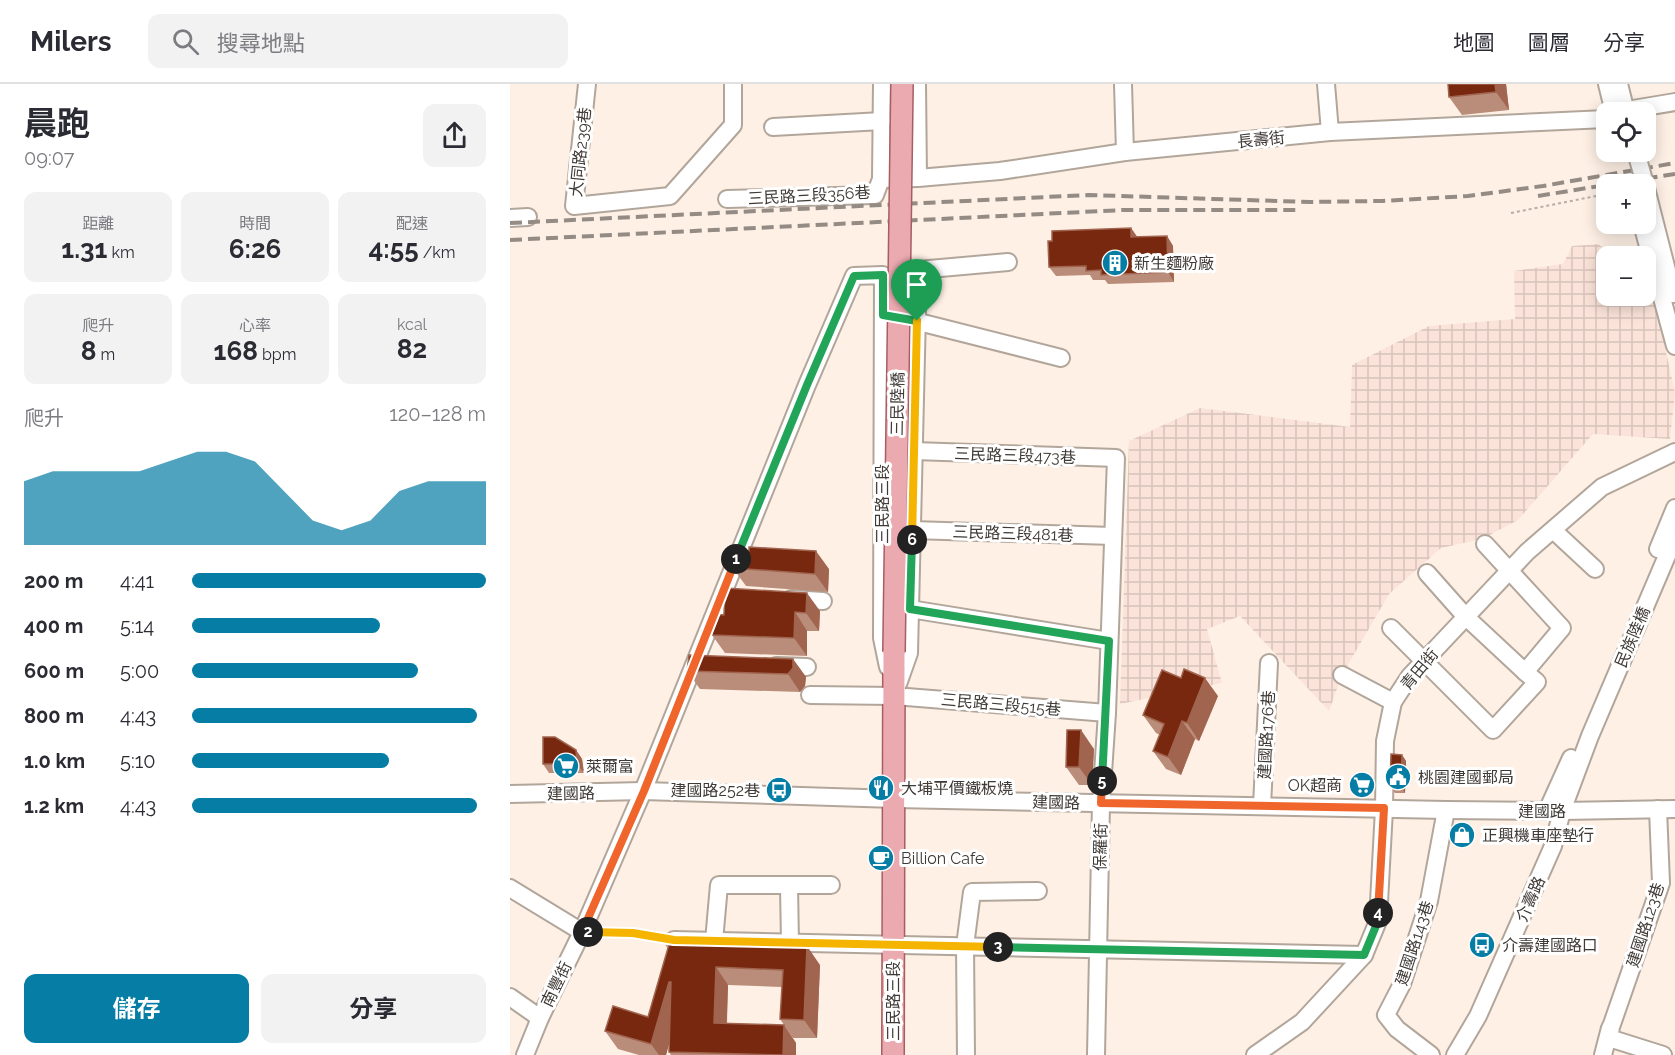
<!DOCTYPE html>
<html lang="zh-TW">
<meta charset="utf-8">
<style>
:root{--surface:#fff;--page:#f2f2f3;--text:#2b2b33;--muted:#7c7c81;--line:#e1e1e2;--accent:#057da4}
body{margin:0;font-family:Raleway,"Noto Sans TC",sans-serif;background:var(--page);color:var(--text);height:100vh;display:flex;flex-direction:column;font-size:22px;white-space:nowrap}
*{box-sizing:border-box;margin:0}
p{font-size:20px;color:var(--muted)}
.icon{flex:none;width:33px;height:33px;fill:none;stroke:currentColor;stroke-width:2;stroke-linecap:round;stroke-linejoin:round}
.map{position:relative;flex:1;overflow:hidden}
.side{display:flex;flex-direction:column;background:var(--surface);width:510px}
.side>*{flex:none}
.tools{position:absolute;left:1086px;top:18px;display:grid;gap:12px}
.tools a{display:grid;place-items:center;width:60px;height:60px;border-radius:12px;background:var(--surface);box-shadow:0 3px 15px #0003;font-size:30px}
.pin{position:absolute;display:grid;place-items:center;width:51px;height:51px;color:#fff;margin:-62px -26px;border-radius:50% 50% 50% 0;rotate:-45deg;box-shadow:0 0 6px #0007}
.pin .icon{rotate:45deg}
.km{position:absolute;width:30px;height:30px;margin:-15px;border-radius:50%;background:#222;color:#fff;font-size:16px;line-height:30px;text-align:center}
.round{display:grid;place-items:center;flex:none;width:63px;height:63px;border-radius:12px;background:var(--page)}
.head{display:flex;align-items:center;justify-content:space-between;height:102px;padding:0 24px}
h1{font-size:33px;font-weight:700;line-height:45px}
.stats{display:grid;grid-template-columns:repeat(3,1fr);gap:9px;height:102px;padding:6px 24px}
.stats div{display:grid;align-content:center;border-radius:12px;background:var(--page);text-align:center}
.stats b{font-size:26px;font-weight:700}
.stats small{font-size:16px;font-weight:400}
.stats p{font-size:16px}
.chart{height:168px;padding:12px 24px}
.chart p{display:flex;justify-content:space-between}
.chart svg{width:100%;height:108px;margin-top:6px;fill:var(--accent);opacity:.7}
.action{display:flex;gap:12px;margin-top:auto;padding:12px 24px}
.action a{flex:1;height:69px;border-radius:12px;background:var(--accent);color:#fff;font-size:24px;font-weight:700;line-height:69px;text-align:center}
.action a+a{background:var(--page);color:var(--text)}
ul{padding:0 24px;list-style:none;font-size:20px}
li{display:grid;grid-template-columns:96px 72px 1fr;align-items:center;height:45px}
li i{height:15px;border-radius:8px;background:var(--accent)}
header{display:flex;align-items:center;gap:36px;box-sizing:border-box;height:84px;padding:0 30px;background:var(--surface);border-bottom:2px solid var(--line)}
header strong{font-size:28px}
nav{display:flex;gap:33px;margin-inline-start:auto;font-size:21px}
.search{width:420px;height:54px;background:var(--page);display:flex;align-items:center;gap:15px;box-sizing:border-box;padding:0 21px;border-radius:12px;color:var(--muted);font-size:22px}
main{display:flex;flex:1;min-height:0}
.map>svg:first-child{display:block}
.industrial{fill:url(#industrial-grid)}
.lines{fill:none;stroke-linecap:round;stroke-linejoin:round}
.minor-casing{stroke:#b2a69b;stroke-width:20}
.major-casing{stroke:#a65e63;stroke-width:24}
.path{stroke:#b8ada5;stroke-width:2;stroke-dasharray:3 3;stroke-linecap:butt}
.minor{stroke:#fff;stroke-width:16}
.major{stroke:#ebaab0;stroke-width:21}
.rail{stroke:#948b84;stroke-width:4;stroke-dasharray:12 6;stroke-linecap:butt}
.minor-bridge-casing{stroke:#b2a69b;stroke-width:20;stroke-linecap:butt}
.major-bridge-casing{stroke:#a65e63;stroke-width:24;stroke-linecap:butt}
.minor-bridge{stroke:#fff;stroke-width:16}
.major-bridge{stroke:#ebaab0;stroke-width:21}
.wall{fill:#ba8c7a}
.shaded-wall{fill:#a0644f}
.building{fill:#77280f;stroke:#a0644f;stroke-width:1.5}
.split-1-casing{stroke:#fff;stroke-width:12}
.split-2-casing{stroke:#fff;stroke-width:12}
.split-3-casing{stroke:#fff;stroke-width:12}
.split-4-casing{stroke:#fff;stroke-width:12}
.split-5-casing{stroke:#fff;stroke-width:12}
.split-6-casing{stroke:#fff;stroke-width:12}
.split-7-casing{stroke:#fff;stroke-width:12}
.split-1{stroke:#22a559;stroke-width:8}
.split-2{stroke:#f0652b;stroke-width:8}
.split-3{stroke:#f5b400;stroke-width:8}
.split-4{stroke:#22a559;stroke-width:8}
.split-5{stroke:#f0652b;stroke-width:8}
.split-6{stroke:#22a559;stroke-width:8}
.split-7{stroke:#f5b400;stroke-width:8}
.labels{text-anchor:middle;stroke-width:6;stroke-linejoin:round;paint-order:stroke}
.street-label{font-size:16px;fill:#3f3a36;stroke:#fff}
.poi-label{font-size:16px;fill:#3f3a36;stroke:#fff;text-anchor:start}
</style>
<header>
<strong>Milers</strong>
<div class="search"><svg class="icon" aria-label="search" viewBox="0 0 24 24"><circle cx="10" cy="10" r="6"/><path d="M15 15l6 6"/></svg>搜尋地點</div>
<nav><a>地圖</a><a>圖層</a><a>分享</a></nav>
</header>
<main>
<section class="side">
<div class="head"><div><h1>晨跑</h1><p>09:07</p></div><a class="round"><svg class="icon" aria-label="share" viewBox="0 0 24 24"><path d="M12 15V3M7 8l5-5 5 5M5 13v7h14v-7"/></svg></a></div>
<div class="stats">
<div><p>距離</p><b>1.31<small> km</small></b></div>
<div><p>時間</p><b>6:26</b></div>
<div><p>配速</p><b>4:55<small> /km</small></b></div>
</div>
<div class="stats">
<div><p>爬升</p><b>8<small> m</small></b></div>
<div><p>心率</p><b>168<small> bpm</small></b></div>
<div><p>kcal</p><b>82</b></div>
</div>
<div class="chart"><p><span>爬升</span>120–128 m</p>
<svg viewBox="0 0 160 44" preserveAspectRatio="none"><path d="M0 44V18L10 14L20 14L30 14L40 14L50 10L60 6L70 6L80 10L90 22L100 34L110 38L120 34L130 22L140 18L150 18L160 18V44z"/></svg>
</div>
<ul>
<li><b>200 m</b>4:41<i style="width:100%"></i></li>
<li><b>400 m</b>5:14<i style="width:64%"></i></li>
<li><b>600 m</b>5:00<i style="width:77%"></i></li>
<li><b>800 m</b>4:43<i style="width:97%"></i></li>
<li><b>1.0 km</b>5:10<i style="width:67%"></i></li>
<li><b>1.2 km</b>4:43<i style="width:97%"></i></li>
</ul>
<div class="action"><a>儲存</a><a>分享</a></div>
</section>
<div class="map">
<svg width="1165" height="971" viewBox="0 0 1165 971">
<defs>
<pattern id="industrial-grid" width="8" height="8" patternUnits="userSpaceOnUse" patternTransform="scale(1.5)"><rect width="8" height="8" fill="#fbe3d9"/><path d="M0 4h8M4 0v8" fill="none" stroke="#d8c4bb"/></pattern>
</defs>
<rect width="100%" height="100%" fill="#fef0e5"/>
<polygon class="industrial" points="1088,160 1104,172 1096,172 1096,212 1136,212 1136,198 1142,204 1165,309 1160,355 1083,350 1008,436 972,455 931,464 879,510 832,591 819,627 730,532 697,545 712,599 610,620 619,357 690,324 840,343 842,281 919,242 1005,235 1004,187 1053,180 1062,162"/>
<g class="lines">
<g class="minor-casing">
<g id="minor">
<polyline points="77,0 64,122 160,112 223,41 223,0"/>
<polyline points="407,0 408,94"/>
<polyline points="613,0 615,68"/>
<polyline points="816,0 820,48"/>
<polyline points="1097,0 1104,28"/>
<polyline points="1109,0 1116,28"/>
<polyline points="1124,28 1123,25 1165,18"/>
<polyline points="263,43 372,37"/>
<polyline points="371,95 408,94 490,87 615,68 820,48 1096,35"/>
<polyline points="1136,104 1163,210"/>
<polyline points="217,115 365,111 371,95 372,0"/>
<polyline points="0,134 18,133"/>
<polyline points="1132,140 1165,262"/>
<polyline points="397,235 551,274"/>
<polyline points="404,367 606,374 597,629 591,719 586,971"/>
<polyline points="402,446 603,452"/>
<polyline points="1043,446 1085,485"/>
<polyline points="1148,465 1165,424"/>
<polyline points="917,489 956,533 1015,588"/>
<polyline points="281,515 313,517"/>
<polyline points="400,525 599,557"/>
<polyline points="881,544 983,646 1027,598 1015,588 1052,544 975,460"/>
<polyline points="266,582 297,583"/>
<polyline points="832,591 883,618"/>
<polyline points="387,603 399,569 408,186 498,178"/>
<polyline points="300,611 384,612 597,629"/>
<polyline points="0,710 133,707 385,715 936,726 1052,727 1165,725"/>
<polyline points="752,722 759,579"/>
<polyline points="1148,725 1151,799 1101,943 1099,954 1153,971"/>
<polyline points="1037,727 1061,674"/>
<polyline points="279,802 280,859"/>
<polyline points="0,804 72,848"/>
<polyline points="164,856 854,871"/>
<polyline points="204,857 209,801 321,801"/>
<polyline points="0,913 30,934"/>
<polyline points="15,971 30,934 72,848 133,707 297,301 344,192 373,191 372,554 378,583"/>
<polyline points="456,971 455,862 462,808 528,807"/>
<polyline points="745,971 792,938 854,871 868,837 874,725 875,657 883,618 900,592 1017,468 1092,403 1165,368"/>
<polyline points="921,971 887,945 876,931 892,900 919,817 936,726"/>
<polyline points="945,971 968,932 1043,762 1052,727 1080,652 1165,453"/>
<polyline points="1093,971 1100,944"/>
</g>
</g>
<g class="major-casing">
<polyline id="major" points="383,971 384,568"/>
</g>
<g class="path">
<polyline points="1001,129 1096,110"/>
<polyline points="89,848 123,849 149,853"/>
</g>
<use href="#minor" class="minor"/>
<use href="#major" class="major"/>
<g class="rail">
<polyline points="1100,100 1165,90"/>
<polyline points="1028,112 1096,101"/>
<polyline points="0,139 578,111 800,118 872,117 958,112 1033,102 1165,79"/>
<polyline points="0,156 613,126 791,126"/>
</g>
<g class="minor-bridge-casing">
<polyline id="minor-bridge" points="1126,68 1135,100"/>
</g>
<g class="major-bridge-casing">
<polyline id="major-bridge" points="384,568 392,0"/>
</g>
<use href="#minor-bridge" class="minor-bridge"/>
<use href="#major-bridge" class="major-bridge"/>
</g>
<g class="wall">
<polygon points="938,0 996,0 999,26 952,31 939,13"/>
<polygon points="621,144 627,153 657,152 663,162 664,198 598,200 595,196 583,196 580,191 546,192 539,183"/>
<polygon points="223,484 319,485 318,508 236,502"/>
<polygon points="310,527 309,547 297,547 297,572 215,569 202,551 214,531"/>
<polygon points="283,575 296,593 295,602 290,608 190,605 177,587"/>
<polygon points="708,612 689,657 685,655 671,691 656,685 643,667 650,651 646,649 633,631"/>
<polygon points="584,665 582,701 569,701 556,683"/>
<polygon points="66,666 72,675 74,689 39,689 33,680"/>
<polygon points="892,671 896,677 895,709 885,709 880,702"/>
<polygon points="160,857 310,881 307,954 283,954 270,935 272,903 218,901 217,940 274,941 286,959 286,971 161,971 159,968 159,958 156,971 129,971 108,965 95,947 138,933"/>
</g>
<g class="shaded-wall">
<polygon points="985,0 996,0 999,26 986,8"/>
<polygon points="621,144 628,154 621,153"/>
<polygon points="657,152 663,162 664,198 658,188"/>
<polygon points="306,467 319,485 318,508 305,490"/>
<polygon points="297,509 310,527 309,547 296,529"/>
<polygon points="285,528 297,547 297,572 284,554"/>
<polygon points="283,575 296,593 295,602 290,608 278,590"/>
<polygon points="695,594 708,612 689,657 677,639"/>
<polygon points="672,637 685,655 671,691 658,673"/>
<polygon points="571,646 584,665 582,701 569,683"/>
<polygon points="66,666 72,675 74,689 67,680"/>
<polygon points="892,671 896,677 895,709 891,702"/>
<polygon points="297,862 310,881 307,954 294,936"/>
<polygon points="206,883 218,901 216,957 204,939"/>
<polygon points="159,898 172,916 156,971 149,971 141,960"/>
<polygon points="274,941 286,959 286,971 273,971"/>
</g>
<g class="building">
<polygon points="938,0 985,0 986,8 939,13"/>
<polygon points="621,144 621,153 657,152 658,188 591,191 591,186 576,187 576,182 539,183 538,157 542,157 542,147"/>
<polygon points="239,463 306,467 305,490 223,484 224,472 228,472 229,466 239,467"/>
<polygon points="215,504 297,509 296,529 285,528 284,554 202,551 203,530 214,531"/>
<polygon points="179,571 283,575 283,584 278,590 177,587"/>
<polygon points="674,585 695,594 677,639 672,637 658,673 643,667 654,640 633,631 652,586 671,594"/>
<polygon points="557,646 571,646 569,683 556,683"/>
<polygon points="33,653 45,653 66,666 67,680 33,680"/>
<polygon points="881,670 892,671 891,702 880,702"/>
<polygon points="160,857 297,862 294,936 270,935 273,886 206,883 204,939 274,941 273,971 159,968 161,898 159,898 141,960 95,947 103,922 138,933"/>
</g>
<g class="lines">
<g class="split-1-casing">
<polyline id="split-1" points="226,475 297,301 344,192 373,191 373,231 407,237"/>
</g>
<g class="split-2-casing">
<polyline id="split-2" points="78,848 72,848 134,707 226,475"/>
</g>
<g class="split-3-casing">
<polyline id="split-3" points="78,848 123,849 164,856 488,863"/>
</g>
<g class="split-4-casing">
<polyline id="split-4" points="488,863 854,871 868,837 868,829"/>
</g>
<g class="split-5-casing">
<polyline id="split-5" points="592,697 591,719 874,724 868,829"/>
</g>
<g class="split-6-casing">
<polyline id="split-6" points="402,456 400,525 599,557 592,697"/>
</g>
<g class="split-7-casing">
<polyline id="split-7" points="402,456 407,237"/>
</g>
<use href="#split-1" class="split-1"/>
<use href="#split-2" class="split-2"/>
<use href="#split-3" class="split-3"/>
<use href="#split-4" class="split-4"/>
<use href="#split-5" class="split-5"/>
<use href="#split-6" class="split-6"/>
<use href="#split-7" class="split-7"/>
</g>
<defs>
<g id="building-disc" transform="scale(1.35)"><circle r="9.5" fill="#057da4" stroke="#fff"/><path d="M-4-6H4V6H1V3H-1V6H-4ZM-2.5-4.3h1.7v1.8h-1.7ZM.8-4.3h1.7v1.8H.8ZM-2.5-1h1.7V.8h-1.7ZM.8-1h1.7V.8H.8Z" fill="#fff"/></g>
<g id="supermarket-disc" transform="scale(1.35)"><circle r="9.5" fill="#057da4" stroke="#fff"/><path d="M-6-5.5h2.5l.6 2H6L4.5 2H-2.5L-4.4-4H-6ZM-1.5 3.2a1.3 1.3 0 1 0 .1 0ZM3 3.2a1.3 1.3 0 1 0 .1 0Z" fill="#fff"/></g>
<g id="civic-disc" transform="scale(1.35)"><circle r="9.5" fill="#057da4" stroke="#fff"/><path d="M-.6-6.5H3V-4.5H.6V-3L4-1V1h2V6H-6V1h2V-1L-.6-3ZM-1.2 2.5V6h2.4V2.5Z" fill="#fff"/></g>
<g id="restaurant-disc" transform="scale(1.35)"><circle r="9.5" fill="#057da4" stroke="#fff"/><path d="M-5-6h1v4h1v-4h1v4h1v-4h1v5L-1.5 .5V6h-2V.5L-5-1ZM5-6V6H3V1.5H1.5Q1.5-4 5-6Z" fill="#fff"/></g>
<g id="bus-disc" transform="scale(1.35)"><circle r="9.5" fill="#057da4" stroke="#fff"/><path d="M-5-6H5V4H4V6H2V4H-2V6H-4V4H-5ZM-3.5-4V0h7V-4ZM-3.5 1.2v1.5H-2V1.2ZM2 1.2v1.5H3.5V1.2Z" fill="#fff"/></g>
<g id="shop-disc" transform="scale(1.35)"><circle r="9.5" fill="#057da4" stroke="#fff"/><path d="M-5-2.5h2.3a2.7 3.5 0 0 1 5.4 0H5L5.5 6h-11ZM-1.5-2.5h3a1.5 2.3 0 0 0-3 0Z" fill="#fff"/></g>
<g id="cafe-disc" transform="scale(1.35)"><circle r="9.5" fill="#057da4" stroke="#fff"/><path d="M-5.5-4.5H6V0H3Q3 3.5 0 3.5H-2.5Q-5.5 3.5-5.5 0ZM3-3.2v2h1.7v-2ZM-6 4.5H4V6H-6Z" fill="#fff"/></g>
</defs>
<g fill-rule="evenodd">
<use href="#building-disc" x="605" y="179"/>
<use href="#supermarket-disc" x="56" y="682"/>
<use href="#civic-disc" x="888" y="693"/>
<use href="#supermarket-disc" x="852" y="701"/>
<use href="#restaurant-disc" x="371" y="704"/>
<use href="#bus-disc" x="269" y="706"/>
<use href="#shop-disc" x="952" y="751"/>
<use href="#cafe-disc" x="371" y="774"/>
<use href="#bus-disc" x="972" y="861"/>
</g>
<g class="labels">
<g class="street-label">
<text transform="translate(751 55) rotate(-6)" y="6">長壽街</text>
<text transform="translate(70 68) rotate(-84)" y="6">大同路239巷</text>
<text transform="translate(299 111) rotate(-3)" y="6">三民路三段356巷</text>
<text transform="translate(387 320) rotate(-89)" y="6">三民陸橋</text>
<text transform="translate(505 371) rotate(2)" y="6">三民路三段473巷</text>
<text transform="translate(372 420) rotate(-90)" y="6">三民路三段</text>
<text transform="translate(503 449) rotate(2)" y="6">三民路三段481巷</text>
<text transform="translate(1122 553) rotate(-67)" y="6">民族陸橋</text>
<text transform="translate(909 585) rotate(-50)" y="6">青田街</text>
<text transform="translate(491 620) rotate(5)" y="6">三民路三段515巷</text>
<text transform="translate(756 651) rotate(-87)" y="6">建國路176巷</text>
<text transform="translate(61 709) rotate(-1)" y="6">建國路</text>
<text transform="translate(546 718) rotate(1)" y="6">建國路</text>
<text x="1032" y="733">建國路</text>
<text transform="translate(590 763) rotate(-89)" y="6">保羅街</text>
<text transform="translate(1020 815) rotate(-66)" y="6">介壽路</text>
<text transform="translate(1135 841) rotate(-72)" y="6">建國路123巷</text>
<text transform="translate(904 859) rotate(-72)" y="6">建國路143巷</text>
<text transform="translate(46 900) rotate(-64)" y="6">南豐街</text>
<text transform="translate(383 917) rotate(-90)" y="6">三民路三段</text>
</g>
<g class="poi-label">
<text x="624" y="185">新生麵粉廠</text>
<text x="76" y="688">萊爾富</text>
<text x="908" y="699">桃園建國郵局</text>
<text x="832" y="707" text-anchor="end">OK超商</text>
<text x="391" y="710">大埔平價鐵板燒</text>
<text x="250" y="712" text-anchor="end">建國路252巷</text>
<text x="972" y="757">正興機車座墊行</text>
<text x="391" y="780">Billion Cafe</text>
<text x="992" y="867">介壽建國路口</text>
</g>
</g>
</svg>
<div class="tools">
<a><svg class="icon" aria-label="locate" viewBox="0 0 24 24"><circle cx="12" cy="12" r="6"/><path d="M12 2v4M12 18v4M2 12h4M18 12h4"/></svg></a>
<a>+</a>
<a>−</a>
</div>
<div class="pin" style="left:407px;top:237px;background:#1e9e55"><svg class="icon" aria-label="arrive" viewBox="0 0 24 24"><path d="M6 21V4h12l-3 4 3 4H6"/></svg></div>
<b class="km" style="left:226px;top:475px">1</b>
<b class="km" style="left:78px;top:848px">2</b>
<b class="km" style="left:488px;top:863px">3</b>
<b class="km" style="left:868px;top:829px">4</b>
<b class="km" style="left:592px;top:697px">5</b>
<b class="km" style="left:402px;top:456px">6</b>
</div>
</main>
